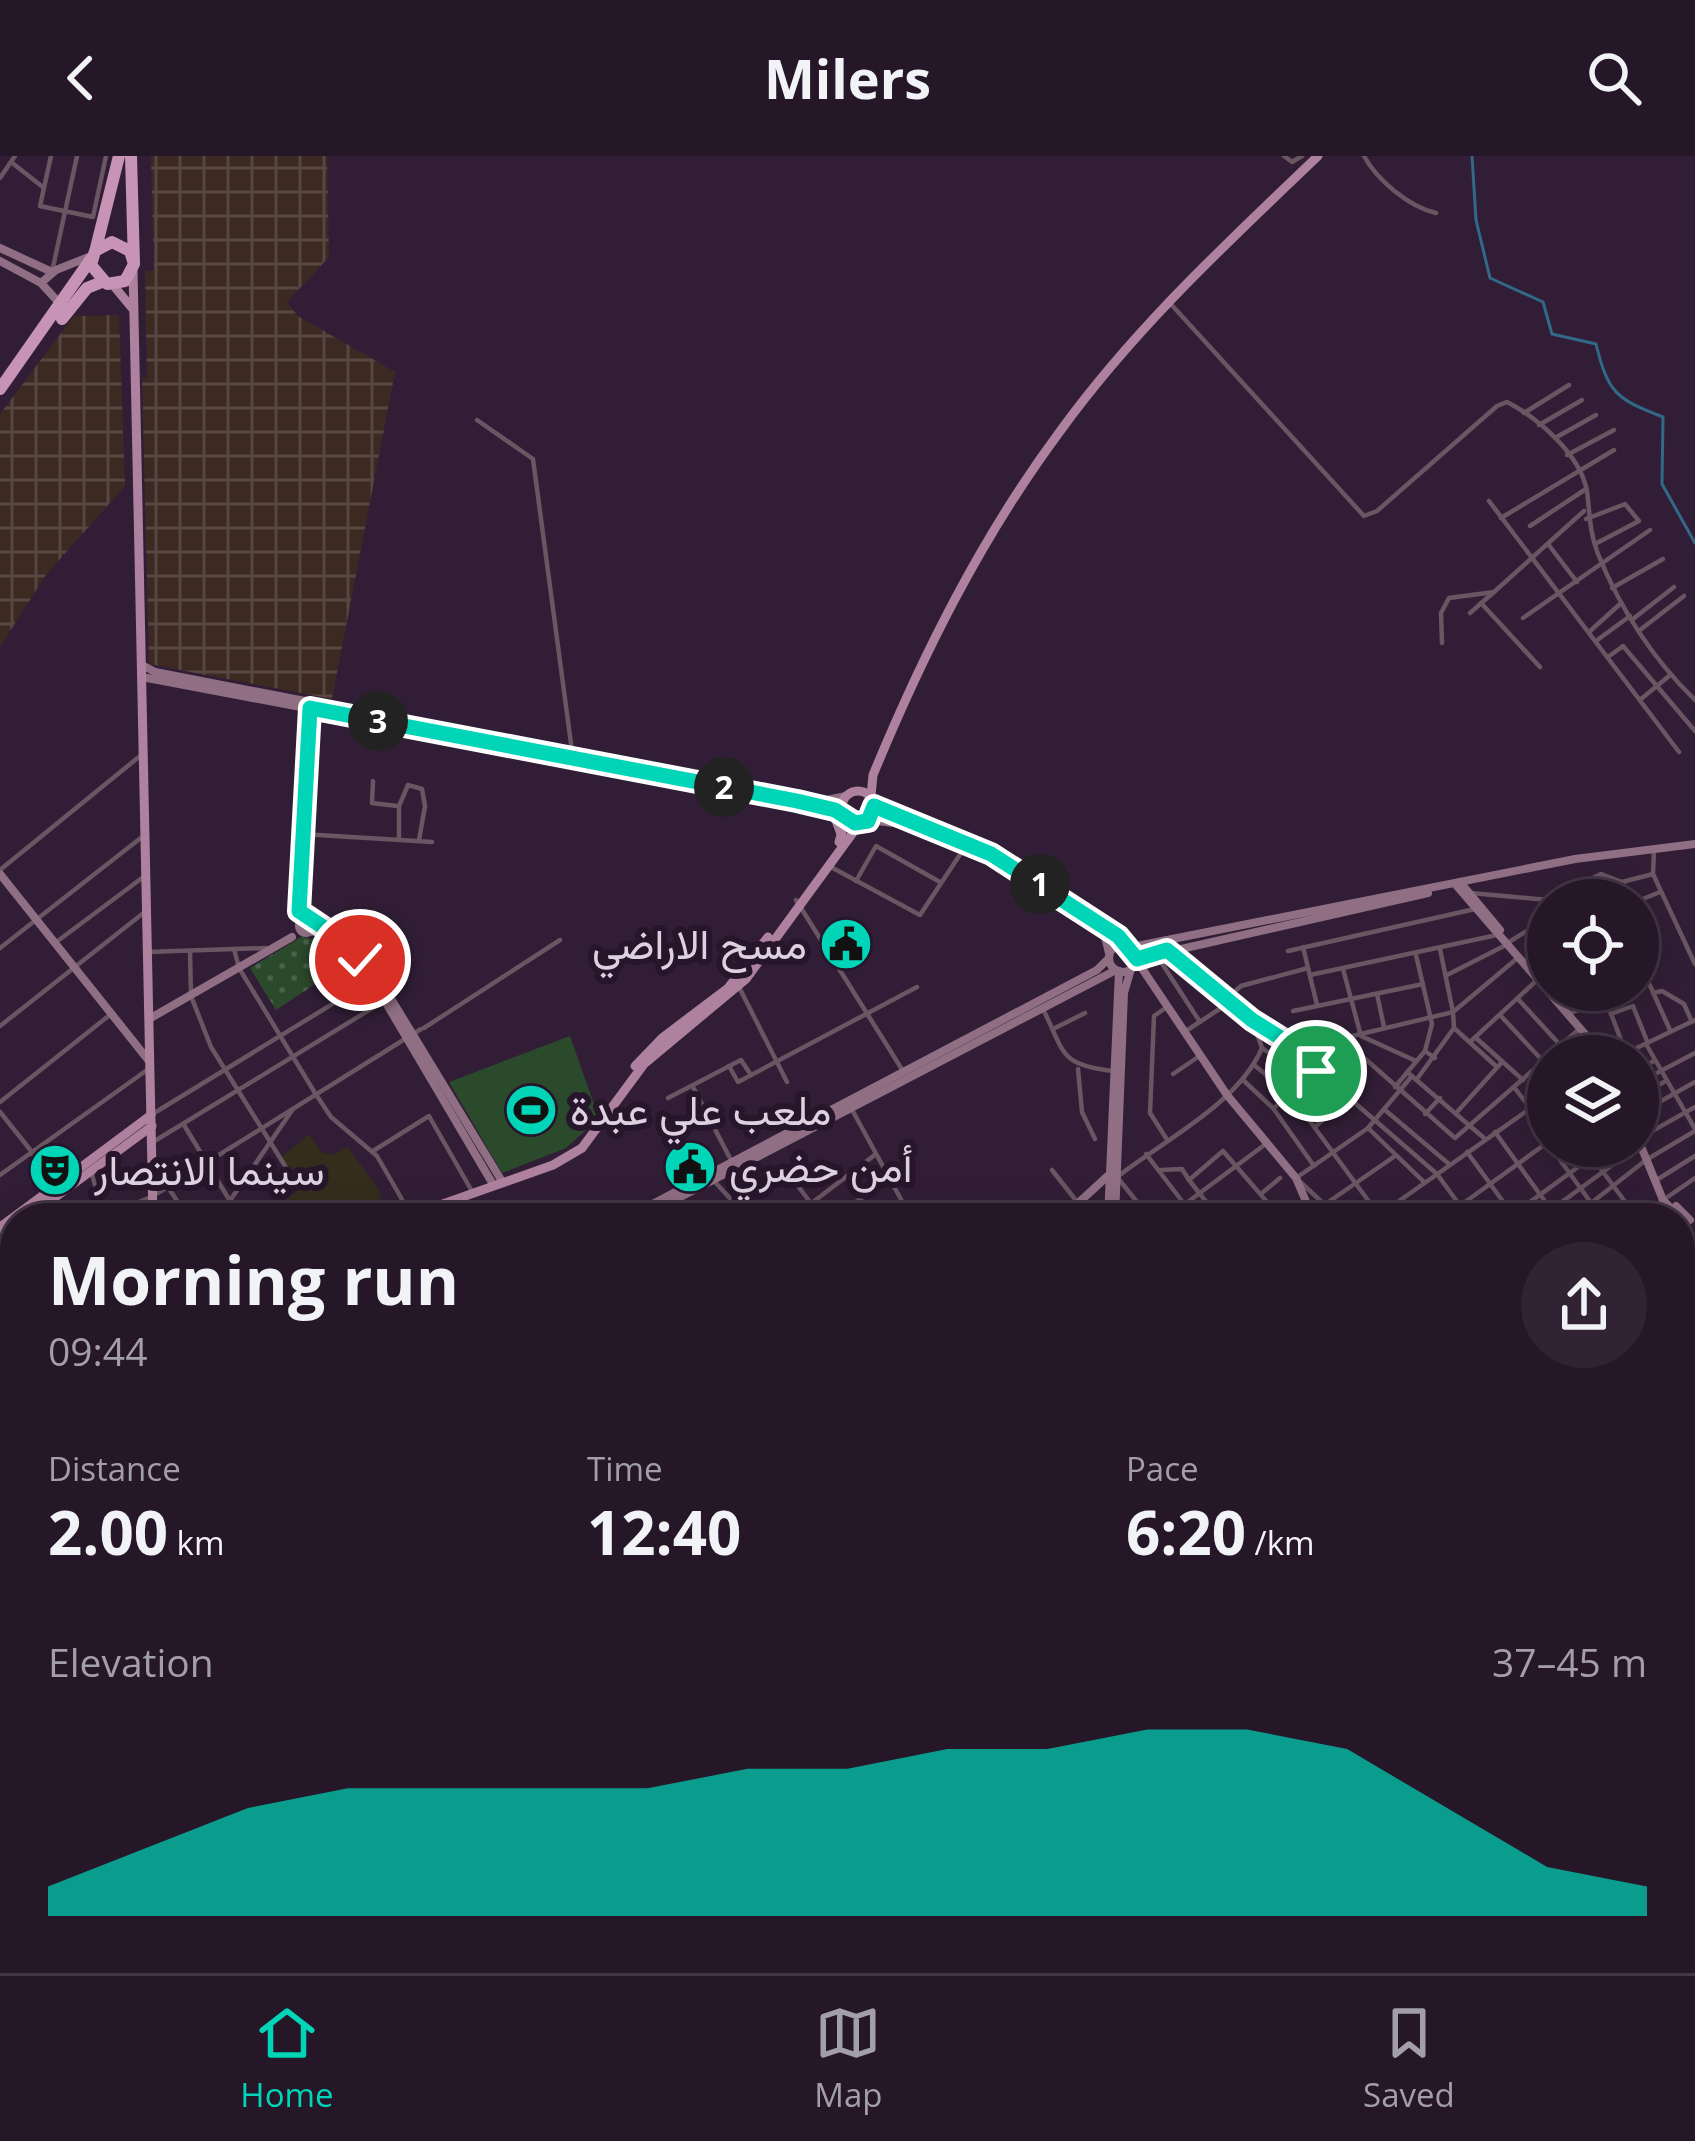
<!DOCTYPE html>
<meta charset="utf-8">
<style>
:root{--surface:#251628;--page:#312334;--text:#f1f3f6;--muted:#a39fa8;--line:#423545;--accent:#00d5b7}
body{margin:0;font-family:"Open Sans",Vazirmatn,sans-serif;background:var(--page);color:var(--text);height:100vh;display:flex;flex-direction:column;font-size:45px;white-space:nowrap}
*{box-sizing:border-box;margin:0}
p{font-size:39px;color:var(--muted)}
.icon{flex:none;width:66px;height:66px;fill:none;stroke:currentColor;stroke-width:2;stroke-linecap:round;stroke-linejoin:round}
.map{position:relative;flex:1;overflow:hidden}
.side{position:absolute;left:0px;top:1047px;width:1695px;height:771px;display:flex;flex-direction:column;background:var(--surface);border-radius:48px 48px 0 0;box-shadow:0 6px 30px #0003,0 0 0 3px var(--line)}
.side>*{flex:none}
.tools{position:absolute;left:1527px;top:723px;display:grid;gap:24px}
.tools a{display:grid;place-items:center;width:132px;height:132px;border-radius:50%;background:var(--surface);box-shadow:0 6px 30px #0003,0 0 0 3px var(--line);font-size:60px}
.pin{position:absolute;display:grid;place-items:center;width:102px;height:102px;color:#fff;margin:-51px;border:6px solid #fff;border-radius:50%;box-shadow:0 3px 12px #0007}
.km{position:absolute;width:60px;height:60px;margin:-30px;border-radius:50%;background:#222;color:#fff;font-size:33px;line-height:60px;text-align:center}
.round{display:grid;place-items:center;flex:none;width:126px;height:126px;border-radius:63px;background:var(--page)}
.summary{display:flex;align-items:center;justify-content:space-between;height:204px;padding:0 48px}
h1{font-size:66px;font-weight:700;line-height:90px}
.metrics{display:grid;grid-template-columns:repeat(3,1fr);gap:18px;height:204px;padding:12px 48px}
.metrics div{display:grid;align-content:center}
.metrics b{font-size:60px;font-weight:700}
.metrics small{font-size:33px;font-weight:400}
.metrics p{font-size:33px}
.chart{height:336px;padding:24px 48px}
.chart p{display:flex;justify-content:space-between}
.chart svg{width:100%;height:216px;margin-top:12px;fill:var(--accent);opacity:.7}
header{display:flex;justify-content:space-between;align-items:center;height:156px;padding:0 48px;background:var(--surface);font-size:54px;font-weight:700}
.menu{display:flex;justify-content:space-around;align-items:center;height:168px;border-top:3px solid var(--line);background:var(--surface);font-size:33px;color:var(--muted)}
.menu a{display:grid;justify-items:center;gap:6px}
.menu .current{color:var(--accent)}
.map>svg:first-child{display:block}
.commercial{fill:#342d1c}
.industrial{fill:url(#industrial-grid)}
.green{fill:#2b492b}
.garden{fill:url(#garden-dots)}
.lines{fill:none;stroke-linecap:round;stroke-linejoin:round}
.stream{stroke:#326888;stroke-width:3}
.street{stroke:#6a5562;stroke-width:4.5}
.secondary{stroke:#906f84;stroke-width:8}
.primary{stroke:#ae829e;stroke-width:9}
.highway{stroke:#c894b5;stroke-width:12}
.route-casing{stroke:#fff;stroke-width:24}
.route{stroke:#00d5b7;stroke-width:15}
.labels{text-anchor:middle;stroke-width:12;stroke-linejoin:round;paint-order:stroke}
.poi-label{font-size:42px;fill:#ddd1e0;stroke:#27152c;text-anchor:start}
</style>
<header><svg class="icon" aria-label="back" viewBox="0 0 24 24"><path d="M15 5l-7 7 7 7"/></svg>Milers<svg class="icon" aria-label="search" viewBox="0 0 24 24"><circle cx="10" cy="10" r="6"/><path d="M15 15l6 6"/></svg></header>
<div class="map">
<svg width="1695" height="1817" viewBox="0 0 1695 1817">
<defs>
<pattern id="industrial-grid" width="8" height="8" patternUnits="userSpaceOnUse" patternTransform="scale(3)"><rect width="8" height="8" fill="#3b2922"/><path d="M0 4h8M4 0v8" fill="none" stroke="#574742"/></pattern>
<pattern id="garden-dots" width="8" height="8" patternUnits="userSpaceOnUse" patternTransform="scale(3)"><rect width="8" height="8" fill="#2b492b"/><path d="M2 2h.1M6 6h.1" fill="none" stroke="#496249" stroke-width="1.8" stroke-linecap="round"/></pattern>
</defs>
<rect width="100%" height="100%" fill="#311e36"/>
<polygon class="commercial" points="309,978 321,996 333,999 347,990 378,1032 387,1061 244,1062 296,1037 282,1001"/>
<g class="industrial">
<polygon points="151,0 327,0 329,101 287,146 298,160 395,216 332,543 149,508 142,223 147,221 145,115 154,114"/>
<polygon points="119,159 125,330 45,420 0,491 0,258 74,160"/>
</g>
<polygon class="green" points="570,880 599,962 566,992 502,1017 449,926"/>
<polygon class="garden" points="303,780 343,794 327,808 332,817 276,854 250,812"/>
<g class="lines">
<path class="stream" d="M1472,0L1476,64L1490,122L1543,146L1552,178L1596,188C1608,237 1616,243 1663,261L1662,328L1695,387"/>
<g class="street">
<polyline points="51,0 40,50 93,61 106,0"/>
<polyline points="1284,0 1292,6 1302,0"/>
<path d="M1364,0C1377,24 1409,51 1436,57"/>
<polyline points="11,6 44,32"/>
<polyline points="0,22 15,0"/>
<polyline points="52,116 77,0"/>
<path d="M1169,146L1364,360L1377,355L1497,250L1507,246C1538,262 1580,298 1587,335C1590,357 1589,375 1598,398C1620,452 1653,503 1695,544"/>
<polyline points="1524,257 1569,229"/>
<polyline points="477,264 533,303 572,595"/>
<polyline points="1539,269 1582,244"/>
<polyline points="1555,282 1596,259"/>
<polyline points="1567,299 1614,274"/>
<polyline points="1489,345 1679,596"/>
<polyline points="1501,362 1614,294"/>
<polyline points="1586,363 1625,348 1639,365 1595,388"/>
<polyline points="1530,370 1586,333"/>
<polyline points="1548,388 1577,426"/>
<polyline points="1612,432 1663,403"/>
<polyline points="1481,447 1540,511"/>
<polyline points="1470,457 1494,436"/>
<polyline points="1523,462 1650,374"/>
<polyline points="1633,463 1674,431"/>
<polyline points="1640,474 1684,440"/>
<polyline points="1589,476 1620,448"/>
<polyline points="1596,485 1630,460"/>
<polyline points="1442,487 1441,457 1449,442 1494,436 1584,355"/>
<polyline points="1608,501 1623,490 1695,575"/>
<polyline points="1641,543 1669,520"/>
<polyline points="373,625 372,647 397,650"/>
<polyline points="302,678 432,686"/>
<polyline points="399,681 399,650 408,629 422,633 425,650 419,684"/>
<polyline points="1654,696 1653,718 1695,808"/>
<polyline points="829,710 920,759 965,691"/>
<polyline points="0,714 140,600"/>
<polyline points="1601,718 1622,726 1653,718"/>
<polyline points="856,725 876,690 940,726"/>
<polyline points="1622,726 1632,744"/>
<polyline points="1471,737 1548,744"/>
<polyline points="1563,737 1601,718 1612,744"/>
<polyline points="796,744 903,915"/>
<polyline points="1549,744 1563,737 1566,744"/>
<polyline points="1638,745 1660,736"/>
<polyline points="1640,745 1650,767"/>
<polyline points="1540,770 1548,787"/>
<polyline points="1509,786 1546,763 1541,748"/>
<polyline points="55,787 142,722"/>
<polyline points="1303,791 1317,849"/>
<polyline points="0,792 142,681"/>
<polyline points="234,793 239,812 315,937 331,961 377,1000 411,1059"/>
<polyline points="190,795 191,840 211,891 287,1013"/>
<polyline points="1288,795 1475,753"/>
<polyline points="147,796 266,792"/>
<polyline points="1416,799 1432,868 1425,895"/>
<polyline points="1638,803 1670,874"/>
<polyline points="1525,804 1548,794"/>
<polyline points="1144,813 1159,803 1200,866"/>
<polyline points="1343,813 1361,880 1416,905"/>
<polyline points="1310,819 1497,779"/>
<polyline points="1447,819 1506,789"/>
<polyline points="738,829 787,926"/>
<polyline points="1602,834 1626,897"/>
<polyline points="1653,837 1662,835 1684,848 1692,866"/>
<polyline points="1377,838 1384,871"/>
<polyline points="1226,843 1241,830 1308,812"/>
<polyline points="1518,843 1561,890"/>
<polyline points="1561,845 1588,834"/>
<path d="M1044,855C1065,899 1061,909 1113,915"/>
<polyline points="1293,855 1423,828"/>
<polyline points="1571,857 1606,843"/>
<polyline points="1611,858 1633,850 1647,885"/>
<polyline points="1500,859 1541,903"/>
<polyline points="1252,864 1308,899 1336,933"/>
<polyline points="0,870 146,755"/>
<polyline points="424,872 560,784"/>
<polyline points="1454,872 1497,911"/>
<polyline points="1053,873 1085,857"/>
<polyline points="1186,875 1230,846"/>
<polyline points="1476,882 1523,924"/>
<polyline points="1345,885 1455,982 1548,901"/>
<polyline points="1470,886 1536,825"/>
<polyline points="1646,888 1695,973"/>
<polyline points="1262,892 1304,921"/>
<polyline points="1298,893 1453,856 1440,793"/>
<polyline points="1549,900 1578,874"/>
<polyline points="1620,900 1695,864"/>
<polyline points="1254,909 1290,938 1381,1062"/>
<polyline points="729,910 738,926 917,831"/>
<polyline points="1078,913 1082,956 1095,983"/>
<polyline points="1535,913 1548,927"/>
<polyline points="1638,913 1654,905"/>
<polyline points="1407,916 1484,982"/>
<polyline points="1173,918 1198,901"/>
<polyline points="1417,923 1454,872 1453,856 1520,800"/>
<polyline points="1243,924 1273,952 1314,1010"/>
<polyline points="1638,927 1695,897"/>
<polyline points="693,931 732,1006"/>
<polyline points="1395,931 1425,895 1435,902"/>
<polyline points="1514,931 1548,976"/>
<polyline points="1638,941 1664,926"/>
<polyline points="668,942 741,904 751,919"/>
<polyline points="0,946 111,858"/>
<polyline points="850,950 903,1047 919,1062"/>
<polyline points="1274,952 1337,888"/>
<polyline points="1385,954 1449,1008"/>
<polyline points="0,956 32,996 47,1032"/>
<polyline points="1457,956 1502,906"/>
<polyline points="1425,958 1440,942"/>
<polyline points="1638,958 1695,926"/>
<polyline points="151,959 370,825"/>
<polyline points="184,969 230,1045"/>
<polyline points="1315,971 1348,941 1437,1018 1469,1062"/>
<polyline points="1368,972 1424,1026"/>
<polyline points="1495,976 1557,1062"/>
<polyline points="1166,982 1150,957 1154,860 1167,851"/>
<polyline points="1638,983 1695,951"/>
<polyline points="153,986 384,845"/>
<polyline points="1550,990 1602,1062"/>
<polyline points="1584,990 1637,1062"/>
<polyline points="373,995 429,960 473,1037"/>
<polyline points="1467,996 1515,1062"/>
<polyline points="1146,998 1185,1049"/>
<polyline points="1052,1014 1078,1047"/>
<polyline points="1161,1014 1182,1013 1189,1024"/>
<polyline points="91,1015 104,1062"/>
<polyline points="788,1017 810,1046"/>
<polyline points="0,1019 147,914"/>
<polyline points="1655,1025 1695,1000"/>
<polyline points="715,1026 748,1062"/>
<polyline points="168,1031 188,1062"/>
<polyline points="1262,1037 1280,1022"/>
<polyline points="1332,1047 1342,1062"/>
<polyline points="1415,1048 1425,1062"/>
<polyline points="1325,1049 1296,1022 1368,972 1412,920"/>
<polyline points="1311,1058 1395,1000"/>
<polyline points="101,1062 153,1040 421,873"/>
<polyline points="218,1062 293,953"/>
<polyline points="792,1062 876,998"/>
<polyline points="834,1062 889,1022"/>
<path d="M1150,1062L1117,1021C1164,984 1238,948 1262,892L1252,864L1171,797"/>
<polyline points="1183,1062 1177,1054 1263,990"/>
<polyline points="1219,1062 1189,1024 1223,995 1281,1062"/>
<polyline points="1375,1062 1548,940"/>
<polyline points="1443,1062 1548,986"/>
<polyline points="1508,1062 1607,990"/>
<polyline points="1540,1062 1641,988"/>
<polyline points="1572,1062 1646,1004 1695,975"/>
<polyline points="1637,1062 1695,1022"/>
<polyline points="0,1125 15,1114"/>
<polyline points="0,1138 15,1184"/>
<polyline points="1680,1174 1695,1155"/>
<polyline points="1680,1251 1695,1254"/>
<polyline points="0,1298 15,1292"/>
<polyline points="1680,1319 1695,1323"/>
<polyline points="0,1365 15,1356"/>
<polyline points="1680,1373 1695,1374"/>
<polyline points="0,1482 15,1507"/>
<polyline points="1680,1517 1693,1518"/>
<polyline points="0,1550 15,1576"/>
<polyline points="0,1665 15,1657"/>
<polyline points="0,1698 15,1716"/>
<polyline points="1,1699 15,1691"/>
<polyline points="0,1714 15,1720"/>
<polyline points="405,1803 417,1817"/>
<polyline points="414,1803 426,1817"/>
<polyline points="584,1803 595,1817"/>
<polyline points="613,1803 621,1817"/>
<polyline points="653,1803 661,1817"/>
<polyline points="771,1803 793,1817"/>
<polyline points="837,1803 859,1817"/>
<polyline points="933,1803 941,1817"/>
<polyline points="1110,1803 1111,1817"/>
<polyline points="1331,1803 1373,1817"/>
<polyline points="1442,1803 1488,1812"/>
<polyline points="1480,1803 1492,1817"/>
<polyline points="1670,1803 1695,1806"/>
<polyline points="1173,1815 1306,1803"/>
<polyline points="3,1817 15,1802"/>
<polyline points="498,1817 512,1804 523,1817"/>
<polyline points="693,1817 694,1803"/>
<polyline points="729,1817 734,1803"/>
<polyline points="856,1817 867,1803"/>
<polyline points="908,1817 910,1803"/>
<polyline points="1048,1817 1070,1814 1075,1803"/>
<polyline points="1377,1817 1379,1803"/>
<polyline points="1552,1817 1555,1803"/>
<polyline points="1630,1817 1642,1803"/>
</g>
<g class="secondary">
<polyline points="0,92 52,116"/>
<polyline points="0,105 41,127 61,149"/>
<polyline points="41,127 56,114 91,100"/>
<polyline points="142,509 155,516 822,645 846,640"/>
<polyline points="142,521 754,637"/>
<polyline points="821,650 843,659"/>
<polyline points="875,650 991,698 1127,788"/>
<path d="M867,665C950,665 1040,730 1104,777L1109,797"/>
<polyline points="0,718 149,905"/>
<polyline points="1460,726 1500,774"/>
<polyline points="1455,728 1604,900"/>
<polyline points="299,755 310,552"/>
<circle cx="306" cy="770" r="7"/>
<polyline points="310,775 335,779 310,765"/>
<polyline points="335,779 387,836 503,1027"/>
<circle cx="1123" cy="802" r="14"/>
<polyline points="1132,791 1575,703 1695,688"/>
<polyline points="1137,803 1428,737"/>
<polyline points="1137,805 1227,939 1296,1022 1313,1062"/>
<polyline points="366,813 494,1030"/>
<polyline points="149,863 292,781"/>
<polyline points="1638,983 1663,1044 1685,1067"/>
<polyline points="51,1044 57,1062"/>
<polyline points="1676,1050 1690,1064"/>
<polyline points="626,1062 1097,814 1109,802"/>
<polyline points="640,1062 1116,814"/>
<polyline points="1062,1062 1112,1016"/>
<polyline points="1108,1062 1119,815"/>
<polyline points="1115,1062 1124,837 1131,813"/>
<polyline points="1689,1076 1695,1142"/>
<polyline points="0,1207 15,1202"/>
<polyline points="0,1259 15,1254"/>
<polyline points="1680,1446 1695,1447"/>
<polyline points="0,1614 15,1579"/>
<polyline points="0,1617 15,1635"/>
<polyline points="1695,1679 1691,1732 1695,1762"/>
<polyline points="1680,1708 1695,1498"/>
<polyline points="1680,1744 1692,1817"/>
<polyline points="126,1803 134,1817"/>
<polyline points="269,1817 278,1803"/>
<polyline points="277,1817 286,1803"/>
<polyline points="997,1817 1003,1803"/>
<polyline points="1410,1817 1413,1803"/>
</g>
<g class="primary">
<polyline points="133,114 153,1062"/>
<polyline points="113,129 132,152"/>
<circle cx="858" cy="651" r="16"/>
<path d="M871,640L873,619C923,498 982,380 1061,274C1135,172 1227,87 1318,0"/>
<polyline points="797,645 834,659 841,678"/>
<polyline points="839,686 846,662"/>
<polyline points="635,910 662,882 728,832 768,781"/>
<polyline points="49,1035 151,959"/>
<polyline points="53,1043 152,970"/>
<polyline points="25,1062 50,1044"/>
<polyline points="403,1062 553,1009 582,992 644,908 746,823 860,667"/>
<polyline points="0,1071 46,1037"/>
<polyline points="0,1081 15,1070"/>
<polyline points="0,1400 15,1427"/>
</g>
<g class="highway">
<polyline points="131,0 134,108 125,125 107,128 91,109 95,95 112,86 130,95 134,108"/>
<polyline points="96,92 119,0"/>
<polyline points="62,163 87,132 102,126"/>
<polyline points="0,233 91,103"/>
</g>
</g>
<g class="lines">
<g class="route-casing">
<polyline id="route" points="360,804 338,781 299,755 310,552 797,645 835,654 855,667 868,665 874,650 991,698 1118,780 1137,803 1167,794 1252,864 1308,899 1316,915"/>
</g>
<use href="#route" class="route"/>
</g>
<defs>
<g id="civic-disc" transform="scale(2.7)"><circle r="9.5" fill="#00d5b7" stroke="#27152c"/><path d="M-.6-6.5H3V-4.5H.6V-3L4-1V1h2V6H-6V1h2V-1L-.6-3ZM-1.2 2.5V6h2.4V2.5Z" fill="#111"/></g>
<g id="stadium-disc" transform="scale(2.7)"><circle r="9.5" fill="#00d5b7" stroke="#27152c"/><path d="M0-5a6.5 5 0 1 0 0 10a6.5 5 0 1 0 0-10ZM-3.5-1.8h7v3.6h-7Z" fill="#111"/></g>
<g id="theatre-disc" transform="scale(2.7)"><circle r="9.5" fill="#00d5b7" stroke="#27152c"/><path d="M-5-5.5Q0-4 5-5.5V0Q5 5 0 6Q-5 5-5 0ZM-3.3-2.5H-1v1.5H-3.3ZM1-2.5H3.3v1.5H1ZM-2.8 1Q0 5.5 2.8 1Z" fill="#111"/></g>
</defs>
<g fill-rule="evenodd">
<use href="#civic-disc" x="846" y="788"/>
<use href="#stadium-disc" x="531" y="954"/>
<use href="#civic-disc" x="690" y="1011"/>
<use href="#theatre-disc" x="55" y="1014"/>
</g>
<g class="labels">
<g class="poi-label">
<text x="807" y="803" text-anchor="end">مسح الاراضي</text>
<text x="570" y="969">ملعب علي عبدة</text>
<text x="729" y="1026">أمن حضري</text>
<text x="94" y="1029">سينما الانتصار</text>
</g>
</g>
</svg>
<div class="tools">
<a><svg class="icon" aria-label="locate" viewBox="0 0 24 24"><circle cx="12" cy="12" r="6"/><path d="M12 2v4M12 18v4M2 12h4M18 12h4"/></svg></a>
<a><svg class="icon" aria-label="layers" viewBox="0 0 24 24"><path d="M12 4l9 5-9 5-9-5zM3 14l9 5 9-5"/></svg></a>
</div>
<div class="pin" style="left:1316px;top:915px;background:#1e9e55"><svg class="icon" aria-label="arrive" viewBox="0 0 24 24"><path d="M6 21V4h12l-3 4 3 4H6"/></svg></div>
<div class="pin" style="left:360px;top:804px;background:#d93025"><svg class="icon" aria-label="check" viewBox="0 0 24 24"><path d="M5 12l5 5 9-10"/></svg></div>
<b class="km" style="left:1040px;top:728px">1</b>
<b class="km" style="left:724px;top:631px">2</b>
<b class="km" style="left:378px;top:565px">3</b>
<section class="side">
<div class="summary"><div><h1>Morning run</h1><p>09:44</p></div><a class="round"><svg class="icon" aria-label="share" viewBox="0 0 24 24"><path d="M12 15V3M7 8l5-5 5 5M5 13v7h14v-7"/></svg></a></div>
<div class="metrics">
<div><p>Distance</p><b>2.00<small> km</small></b></div>
<div><p>Time</p><b>12:40</b></div>
<div><p>Pace</p><b>6:20<small> /km</small></b></div>
</div>
<div class="chart"><p><span>Elevation</span>37–45 m</p>
<svg viewBox="0 0 160 44" preserveAspectRatio="none"><path d="M0 44V38L10 30L20 22L30 18L40 18L50 18L60 18L70 14L80 14L90 10L100 10L110 6L120 6L130 10L140 22L150 34L160 38V44z"/></svg>
</div>
</section>
</div>
<nav class="menu">
<a class="current"><svg class="icon" aria-label="home" viewBox="0 0 24 24"><path d="M3 11l9-7 9 7M6 9v11h12V9"/></svg>Home</a>
<a><svg class="icon" aria-label="map" viewBox="0 0 24 24"><path d="M3 6l6-2 6 2 6-2v14l-6 2-6-2-6 2zM9 4v14M15 6v14"/></svg>Map</a>
<a><svg class="icon" aria-label="saved" viewBox="0 0 24 24"><path d="M7 4h10v16l-5-4-5 4z"/></svg>Saved</a>
</nav>
